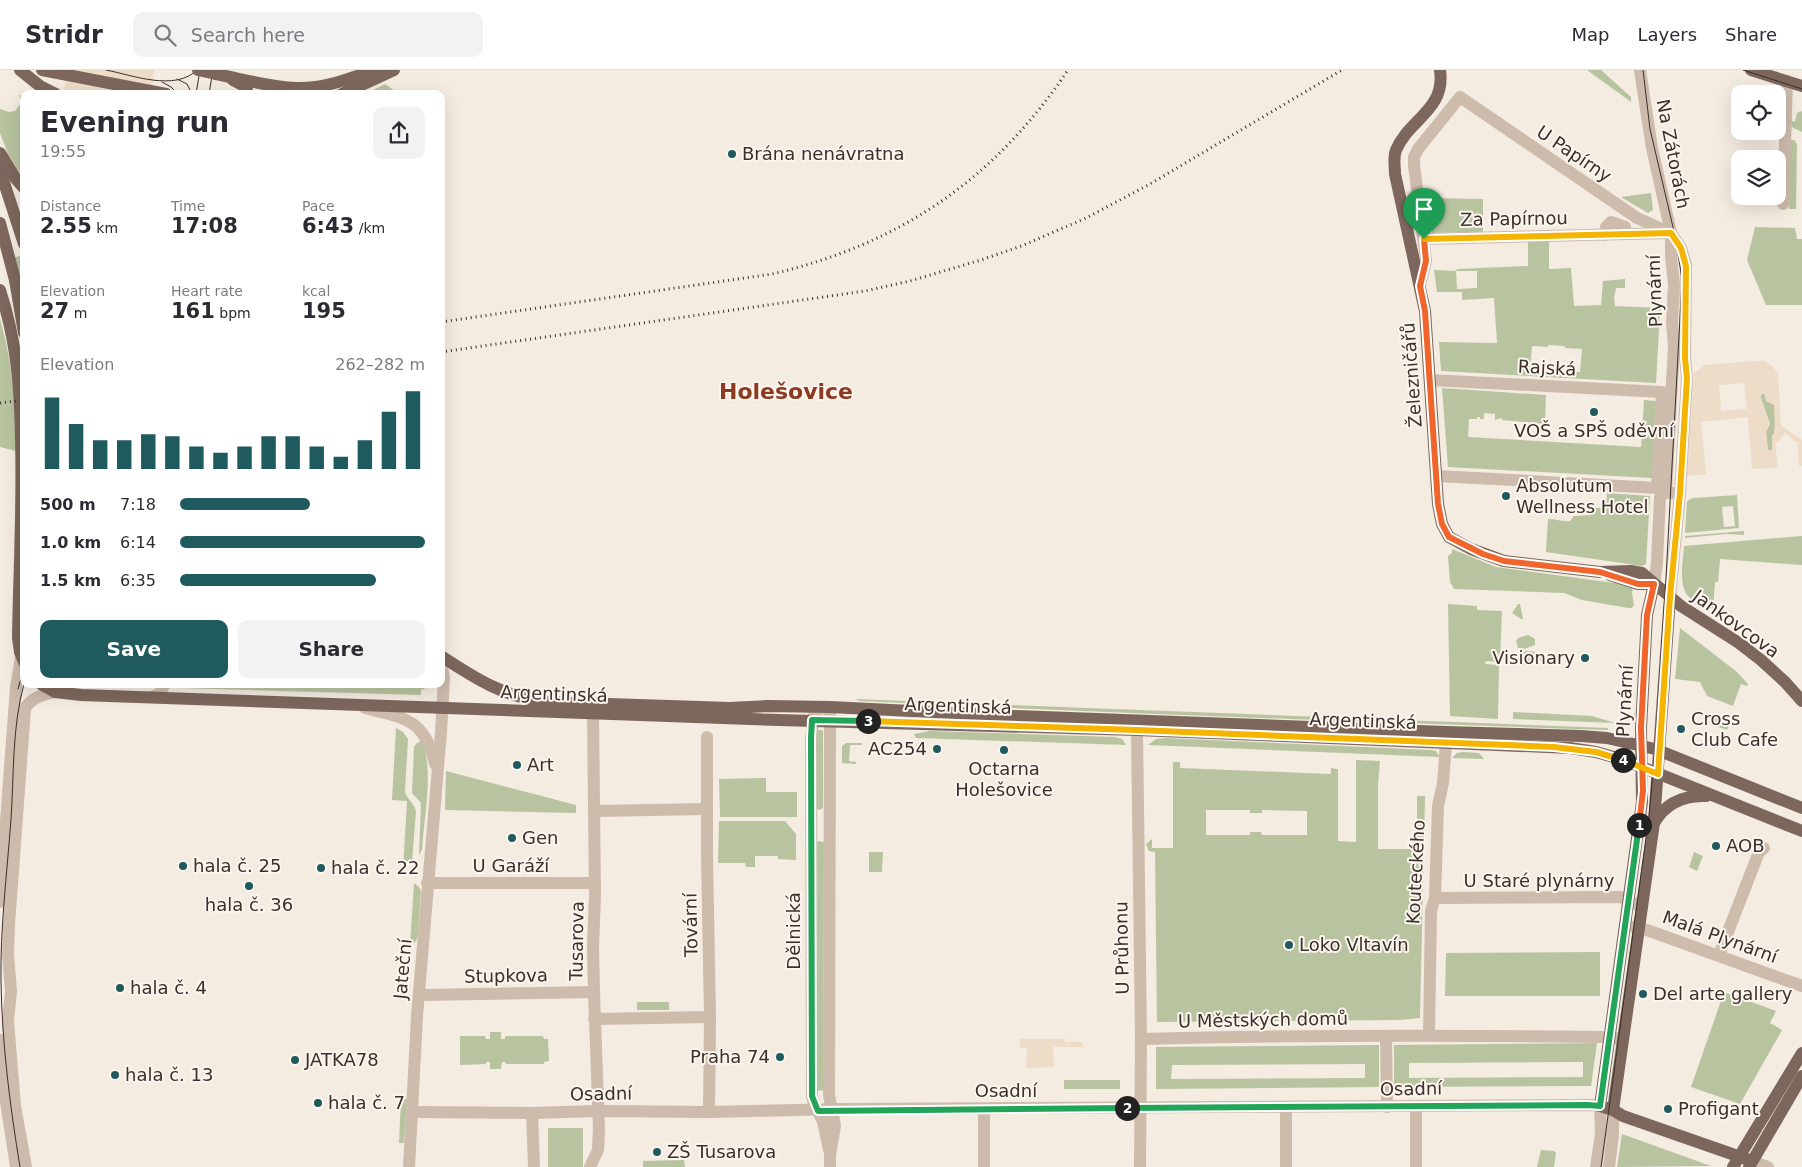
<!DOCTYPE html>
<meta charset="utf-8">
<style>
:root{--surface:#fff;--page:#f2f2f3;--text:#2b2b33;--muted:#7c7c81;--line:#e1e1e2;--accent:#1f5a5e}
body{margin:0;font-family:"DejaVu Sans",sans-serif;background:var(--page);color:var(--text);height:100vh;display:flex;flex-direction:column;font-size:19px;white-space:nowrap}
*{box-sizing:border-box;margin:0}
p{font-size:16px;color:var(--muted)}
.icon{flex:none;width:28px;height:28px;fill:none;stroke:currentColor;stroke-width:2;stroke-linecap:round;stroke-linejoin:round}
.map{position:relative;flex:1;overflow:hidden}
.sheet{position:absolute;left:20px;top:20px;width:425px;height:598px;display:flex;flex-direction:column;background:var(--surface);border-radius:10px;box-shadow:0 5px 20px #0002}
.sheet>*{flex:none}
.controls{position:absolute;left:1731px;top:15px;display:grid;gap:10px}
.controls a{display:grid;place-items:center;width:55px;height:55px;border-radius:10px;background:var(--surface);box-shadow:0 5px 20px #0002;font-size:25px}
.pin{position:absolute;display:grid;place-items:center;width:42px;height:42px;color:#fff;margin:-51px -21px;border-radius:50% 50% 50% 0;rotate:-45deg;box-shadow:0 0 5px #0007}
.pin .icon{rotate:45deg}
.km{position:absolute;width:25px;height:25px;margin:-12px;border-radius:50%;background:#222;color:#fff;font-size:14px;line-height:25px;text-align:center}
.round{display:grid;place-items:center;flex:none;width:52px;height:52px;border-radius:10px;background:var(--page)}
.overview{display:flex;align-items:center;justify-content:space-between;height:85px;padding:0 20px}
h1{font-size:28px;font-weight:700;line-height:38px}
.figures{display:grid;grid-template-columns:repeat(3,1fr);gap:8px;height:85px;padding:5px 20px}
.figures div{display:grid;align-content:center}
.figures b{font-size:21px;font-weight:700}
.figures small{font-size:14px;font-weight:400}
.figures p{font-size:14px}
.chart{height:140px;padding:10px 20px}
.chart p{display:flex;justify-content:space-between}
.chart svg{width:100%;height:90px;margin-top:5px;stroke:var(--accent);stroke-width:6}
.button{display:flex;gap:10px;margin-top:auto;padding:10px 20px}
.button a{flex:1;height:58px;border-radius:10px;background:var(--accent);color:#fff;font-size:20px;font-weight:700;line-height:58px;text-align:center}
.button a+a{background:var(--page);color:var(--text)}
ul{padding:0 20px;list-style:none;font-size:16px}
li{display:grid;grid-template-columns:80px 60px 1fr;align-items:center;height:38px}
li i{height:12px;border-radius:6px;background:var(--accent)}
header{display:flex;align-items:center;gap:30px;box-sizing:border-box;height:70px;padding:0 25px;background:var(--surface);border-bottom:1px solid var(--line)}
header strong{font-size:24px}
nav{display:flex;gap:28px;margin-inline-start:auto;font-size:18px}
.search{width:350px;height:45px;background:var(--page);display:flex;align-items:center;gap:12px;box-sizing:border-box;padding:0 18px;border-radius:10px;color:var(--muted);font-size:19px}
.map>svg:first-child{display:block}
.green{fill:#b8c4a0;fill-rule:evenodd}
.plaza{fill:#ecdcc8;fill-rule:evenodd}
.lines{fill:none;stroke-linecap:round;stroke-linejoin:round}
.minor{stroke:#cdbbac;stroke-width:12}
.major{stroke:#7d675c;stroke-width:12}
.tram{stroke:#3b302b;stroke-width:1}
.rail{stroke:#3b302b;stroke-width:3;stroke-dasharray:1 4;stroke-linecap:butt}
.major-bridge{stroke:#7d675c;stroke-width:12}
.split-1-casing{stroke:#fff;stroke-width:10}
.split-2-casing{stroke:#fff;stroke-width:10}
.split-3-casing{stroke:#fff;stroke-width:10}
.split-4-casing{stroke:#fff;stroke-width:10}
.split-5-casing{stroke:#fff;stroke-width:10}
.split-1{stroke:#f0652b;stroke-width:6}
.split-2{stroke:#22a559;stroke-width:6}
.split-3{stroke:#22a559;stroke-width:6}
.split-4{stroke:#f5b400;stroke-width:6}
.split-5{stroke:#f5b400;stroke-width:6}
.poi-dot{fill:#1f5a5e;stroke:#fbf5ee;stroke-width:2}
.labels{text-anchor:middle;stroke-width:4;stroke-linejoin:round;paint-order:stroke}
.poi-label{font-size:18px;fill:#3b302b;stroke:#fbf5ee;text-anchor:start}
.street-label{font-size:18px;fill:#3b302b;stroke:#fbf5ee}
.district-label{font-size:22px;font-weight:bold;fill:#8c3b22;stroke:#fbf5ee}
</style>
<header>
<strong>Stridr</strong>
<div class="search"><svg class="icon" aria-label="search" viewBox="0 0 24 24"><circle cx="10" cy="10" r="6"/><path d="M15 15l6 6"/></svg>Search here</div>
<nav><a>Map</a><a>Layers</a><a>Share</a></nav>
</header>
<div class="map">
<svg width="1802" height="1097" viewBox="0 0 1802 1097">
<rect width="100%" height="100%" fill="#f4ebe1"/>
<g class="green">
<polygon points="1587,0 1601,0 1631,27 1631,32"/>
<polygon points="385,14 395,21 394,24 365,24"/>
<polygon points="19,25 24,26 24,109 8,84 0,63 0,39 9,42 15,41 21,33"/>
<polygon points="1801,41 1802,42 1802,62 1792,57 1791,51 1795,52 1797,43"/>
<polygon points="1790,70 1794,70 1797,74 1796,139 1789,139"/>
<polygon points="1651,123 1653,140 1648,143 1621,127"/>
<polygon points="1430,128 1483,129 1483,162 1432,163"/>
<polygon points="1755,157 1795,158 1797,169 1802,169 1802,235 1766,235 1747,190"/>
<path d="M1549,171V199L1571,198L1574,236L1601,235L1603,211L1625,209V218H1616L1614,228L1615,236L1662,238L1660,241L1656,313L1441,301L1439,272L1497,273L1494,228L1462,230V222H1437L1434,200L1456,201L1457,199L1528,196V172ZM1456,201H1477V218L1457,219ZM1548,275L1565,276V278L1582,279L1580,302L1564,301V302L1530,299L1532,276L1548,277Z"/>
<polygon points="22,185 24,192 24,241 13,188"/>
<path d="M0,249C13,293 15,336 16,381L0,377Z"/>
<polygon points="1442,318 1546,325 1545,354 1502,350 1502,348 1495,350 1495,344 1484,343 1484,349 1480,349 1480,347 1477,347 1477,349 1469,349 1468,367 1641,377 1644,330 1656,331 1652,408 1448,397"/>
<path d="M1764,323C1767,327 1773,332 1774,336C1778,351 1772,366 1773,380H1768L1766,362L1770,354L1760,326Z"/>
<path d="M1607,423L1650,426L1646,494L1642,496L1546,482L1548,449C1556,449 1562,452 1570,451L1574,446L1591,445L1592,438H1606Z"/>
<path d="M1737,425L1739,458L1685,463L1687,431L1693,428ZM1733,436L1735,456L1724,457L1722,437Z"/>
<polygon points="1744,461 1744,465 1726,464 1685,468 1685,466"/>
<path d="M1802,466V495L1720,489L1718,512H1715L1713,539C1706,536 1697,534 1691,529C1677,518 1683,492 1684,476Z"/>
<polygon points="1452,479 1496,497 1629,515 1633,517 1632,523 1634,535 1632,538 1628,538 1582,530 1564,523 1454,519 1450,512 1448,486 1452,483"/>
<polygon points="1448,534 1477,536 1477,540 1502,541 1500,592 1486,591 1485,594 1499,595 1498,649 1450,646"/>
<polygon points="1518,534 1520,534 1523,549 1521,549 1512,543"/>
<polygon points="1680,558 1737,602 1748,614 1747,616 1741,614 1733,636 1707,626 1700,612 1675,609"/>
<polygon points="1528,565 1535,569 1535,575 1524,579 1518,578 1516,571 1518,568"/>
<polygon points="1527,581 1537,582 1543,590 1526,595 1508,593 1508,591 1516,585"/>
<polygon points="74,614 155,614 145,616"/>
<polygon points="173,614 427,614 426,618 421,620 421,625 179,618"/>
<path d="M855,629L1608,658V660C1359,652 1109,643 860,631Z"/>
<polygon points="1513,642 1592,646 1615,653 1513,649"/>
<polygon points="1715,643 1731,650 1727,660 1711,654"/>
<path d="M396,658L403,662L408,669L405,722C407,729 414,733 416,741L412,792L403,798L407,731L392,730Z"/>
<polygon points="817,660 822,660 823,662 823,738 819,740 815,738"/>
<polygon points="930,661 1115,667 1122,669 1126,675 916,668 914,664"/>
<polygon points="1165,668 1432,680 1436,681 1440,687 1148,675 1156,669"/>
<path d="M422,670C434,702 424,746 422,780L419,785L421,733L412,723L414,677L416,674Z"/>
<polygon points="846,673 862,673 862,675 850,675 849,691 856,692 856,694 842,693 842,676"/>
<polygon points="1463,682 1479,683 1484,689 1452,688 1457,683"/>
<path d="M1356,690L1380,691L1378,715V779H1417V726H1425L1420,948L1399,950L1157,952L1155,782L1149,781L1146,774L1152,769V778H1173V692H1180V698L1329,704H1331V698L1338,699V771L1356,772ZM1206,740H1250V743H1262V740L1307,741V765H1262L1261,762H1250V765H1206Z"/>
<polygon points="446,701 576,735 576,743 445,740"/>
<polygon points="766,708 766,722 797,722 797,747 720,747 719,709"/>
<polygon points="719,751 785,751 796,764 796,790 778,789 778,786 755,786 755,797 746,797 745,793 718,793"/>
<polygon points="819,771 824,772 823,1020 817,1021 815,773"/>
<polygon points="869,782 883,782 882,802 869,802"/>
<polygon points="1694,782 1703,786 1697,801 1689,797"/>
<polygon points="414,813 419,817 421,821 418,865 416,871 410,876"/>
<polygon points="1600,882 1600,926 1445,926 1446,883"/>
<polygon points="1724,922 1776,941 1770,953 1782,960 1740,1034 1691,1017"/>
<rect x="637" y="932" width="32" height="8"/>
<polygon points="490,962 501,962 501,969 505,969 505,966 543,966 544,969 548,969 549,991 544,992 544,994 506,994 505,992 502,992 501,999 490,999 490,992 486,992 486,994 460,995 460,966 485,966 486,969 490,969"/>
<path d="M1597,973L1591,1016L1394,1017V975ZM1583,992V1007L1409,1008V993Z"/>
<path d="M1379,975V1017L1156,1019V977ZM1365,994V1008L1171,1009L1172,995Z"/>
<rect x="1064" y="1010" width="56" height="9"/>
<polygon points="401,1029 407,1029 404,1073 399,1073"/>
<rect x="548" y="1058" width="35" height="39"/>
<polygon points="1622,1064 1711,1096 1617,1097"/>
<polygon points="1541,1080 1554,1081 1556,1083 1554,1097 1537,1097"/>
<polygon points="684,1090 685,1097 643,1097 643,1091"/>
</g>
<g class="plaza">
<polygon points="70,0 154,0 151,24 93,24 81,21 79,24 62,24"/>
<path d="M1753,291H1765L1774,298L1778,303L1781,356L1802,370V396H1799L1797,371H1793V369L1785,363L1778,372L1775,373L1778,398L1752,399L1748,347L1701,352L1706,404L1687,406L1694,303L1705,295ZM1744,313L1747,339L1721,341L1719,315ZM1764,323L1766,331L1774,335L1775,361L1772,366V380H1768L1766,362L1770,354L1760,325Z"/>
<polygon points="1020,969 1065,969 1065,972 1082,972 1083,977 1053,977 1054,997 1026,998 1027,978 1020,978"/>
</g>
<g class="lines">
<g class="minor">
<polyline points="1640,0 1652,78 1671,163 1671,186 1674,215 1672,252 1674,276 1666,422"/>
<polyline points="1783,134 1787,11"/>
<polyline points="1605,165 1606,157 1611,152 1625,157"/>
<polyline points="1424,169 1669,163"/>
<polyline points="1420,215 1426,191 1414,95 1414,87 1418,79 1460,27 1637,148 1671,163"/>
<polyline points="1430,310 1662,322 1657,418 1437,406"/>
<polyline points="1654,514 1657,493 1660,427 1666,422 1672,423"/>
<polyline points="1670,527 1680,423 1687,308 1685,288 1686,195 1681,178 1671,163"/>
<polyline points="152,627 160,623 165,614"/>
<polyline points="822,637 814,645 811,668 812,1026 814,1034 823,1051 829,1080"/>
<path d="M365,638C405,648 425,649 435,694"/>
<polyline points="830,641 829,1025 835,1056 830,1085 830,1097"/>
<polyline points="1137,660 1141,969 1140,1097"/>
<polyline points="707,667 707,786 710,947 709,1042"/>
<polyline points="594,741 707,739"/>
<polyline points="427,813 594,813"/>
<polyline points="1435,828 1621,827 1642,837"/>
<polyline points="0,832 16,617 21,588"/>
<polyline points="1625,855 1647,860 1802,916"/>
<polyline points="1719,885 1759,782 1764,778"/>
<polyline points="420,925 594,922"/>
<polyline points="594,949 710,947"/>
<polyline points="1429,965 1431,841 1435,828 1438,736 1443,713 1446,673"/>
<polyline points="1386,967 1387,1037"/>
<path d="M1141,969C1295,965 1449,965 1602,967L1621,969"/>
<polyline points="0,970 3,1012 16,1097"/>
<polyline points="1416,1036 1416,1097"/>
<polyline points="1286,1038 1286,1097"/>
<polyline points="412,1042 532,1043 598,1041 709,1042 843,1039 1592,1035 1600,1036 1601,1064 1596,1097"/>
<polyline points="532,1043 534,1097"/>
<polyline points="1752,1091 1768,1097"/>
<path d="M26,1097L15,1036L8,951L11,921L8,885L9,854L25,639C30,628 44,624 55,622"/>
<polyline points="409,1097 417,946 441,662 444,608 441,591"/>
<polyline points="590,1097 598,1080 599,1059 594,922 593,878 595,825 593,644"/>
<polyline points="984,1097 984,1039"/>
<polyline points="1609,1097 1613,1065 1613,1040"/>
</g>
<g class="major">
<polyline points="20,0 40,16 56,24"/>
<polyline points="42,0 166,24"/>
<path d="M1440,0C1446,40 1409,49 1396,80C1393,88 1395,96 1395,104L1425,241L1438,434L1442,454L1449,467L1471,479L1504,491L1600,502L1631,501L1642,503L1681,536L1739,573L1761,590L1785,612L1802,631"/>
<polyline points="1751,0 1802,16"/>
<path d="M216,4C242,9 269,17 296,18C323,19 349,9 374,0"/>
<polyline points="233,10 246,17 248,24"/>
<polyline points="342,24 394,0"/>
<polyline points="0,83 16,109 24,118"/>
<polyline points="0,100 24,174"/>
<polyline points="0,153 15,210 24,263"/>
<path d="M0,220C17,272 20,317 21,370C23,436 19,502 18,568L20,582L24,592"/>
<polyline points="1610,505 1638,514 1654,514"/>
<polyline points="1654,514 1647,545 1641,658 1642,732 1600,1036 1613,1040 1623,1046 1752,1091"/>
<path d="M441,586C476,609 504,627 547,632L730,638L768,636L830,637L1013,646L1446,662L1581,666L1607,668L1655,679L1802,738"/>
<polyline points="41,614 55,622 81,625 779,650 1137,660 1570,678 1596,682 1624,690 1802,761"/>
<path d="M1654,753C1665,734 1683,725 1706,726"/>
<polyline points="1613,1040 1654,753 1670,527"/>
<polyline points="1733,1097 1802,983"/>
<polyline points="1749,1097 1802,1006"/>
</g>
<g class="tram">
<path d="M106,0C132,5 175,22 197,0"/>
<polyline points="1743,0 1802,19"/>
<polyline points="177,9 187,14 192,24"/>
<polyline points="162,12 171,17 178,24"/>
<polyline points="196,24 200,0"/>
<polyline points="209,24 213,0"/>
<polyline points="18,619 24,598"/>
<path d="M20,1097C10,1036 2,974 1,912C0,858 7,804 11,749C14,706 12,656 24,614"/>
<polyline points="1601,1097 1649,746 1655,679 1666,508 1682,210 1676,170 1650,59 1643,0"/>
</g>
<g class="rail">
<path d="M441,252L772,204C900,174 994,110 1068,0"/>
<polyline points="441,282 865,221 910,211 981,190 1024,175 1086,148 1150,114 1342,0"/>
<polyline points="0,333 24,330"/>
</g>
<polyline class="major-bridge" points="198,0 216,4"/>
</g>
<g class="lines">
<g class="split-1-casing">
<polyline id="split-1" points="1424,169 1426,191 1420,216 1425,241 1438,434 1442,454 1449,467 1483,484 1504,491 1600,502 1638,514 1654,514 1647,545 1641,658 1643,721 1639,755"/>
</g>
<g class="split-2-casing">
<polyline id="split-2" points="1127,1038 1588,1035 1600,1036 1639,755"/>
</g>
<g class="split-3-casing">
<polyline id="split-3" points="868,651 812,650 811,668 812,1026 818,1041 1127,1038"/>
</g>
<g class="split-4-casing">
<polyline id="split-4" points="868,651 1137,660 1554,677 1596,682 1623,690"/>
</g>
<g class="split-5-casing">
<polyline id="split-5" points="1424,169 1671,163 1681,178 1686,196 1685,288 1687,308 1680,423 1670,527 1658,704 1623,690"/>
</g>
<use href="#split-1" class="split-1"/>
<use href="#split-2" class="split-2"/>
<use href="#split-3" class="split-3"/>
<use href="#split-4" class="split-4"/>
<use href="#split-5" class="split-5"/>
</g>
<g class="poi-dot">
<circle cx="732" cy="84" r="5"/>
<circle cx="1594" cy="342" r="5"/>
<circle cx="1506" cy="426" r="5"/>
<circle cx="1585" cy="588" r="5"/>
<circle cx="1681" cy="659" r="5"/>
<circle cx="937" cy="679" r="5"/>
<circle cx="1004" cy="680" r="5"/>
<circle cx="517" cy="695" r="5"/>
<circle cx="512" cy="768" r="5"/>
<circle cx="1716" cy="776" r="5"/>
<circle cx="183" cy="796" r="5"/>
<circle cx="321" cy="798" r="5"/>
<circle cx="249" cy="816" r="5"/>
<circle cx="1289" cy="875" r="5"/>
<circle cx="120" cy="918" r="5"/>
<circle cx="1643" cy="924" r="5"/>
<circle cx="780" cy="987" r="5"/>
<circle cx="295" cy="990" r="5"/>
<circle cx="115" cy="1005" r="5"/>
<circle cx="318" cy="1033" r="5"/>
<circle cx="1668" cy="1039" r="5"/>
<circle cx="657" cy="1082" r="5"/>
</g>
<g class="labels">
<g class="poi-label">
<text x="742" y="90">Brána nenávratna</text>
<text x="1594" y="367" text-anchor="middle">VOŠ a SPŠ oděvní</text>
<text x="1516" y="422">Absolutum<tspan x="1516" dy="21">Wellness Hotel</tspan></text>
<text x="1575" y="594" text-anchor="end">Visionary</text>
<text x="1691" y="655">Cross<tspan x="1691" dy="21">Club Cafe</tspan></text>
<text x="927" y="685" text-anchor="end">AC254</text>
<text x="527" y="701">Art</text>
<text x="1004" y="705" text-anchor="middle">Octarna<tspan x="1004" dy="21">Holešovice</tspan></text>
<text x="522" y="774">Gen</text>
<text x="1726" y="782">AOB</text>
<text x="193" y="802">hala č. 25</text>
<text x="331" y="804">hala č. 22</text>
<text x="249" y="841" text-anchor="middle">hala č. 36</text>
<text x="1299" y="881">Loko Vltavín</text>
<text x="130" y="924">hala č. 4</text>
<text x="1653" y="930">Del arte gallery</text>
<text x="770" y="993" text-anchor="end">Praha 74</text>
<text x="305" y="996">JATKA78</text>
<text x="125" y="1011">hala č. 13</text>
<text x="328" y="1039">hala č. 7</text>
<text x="1678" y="1045">Profigant</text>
<text x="667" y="1088">ZŠ Tusarova</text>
</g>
<g class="street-label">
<text transform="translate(1574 84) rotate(34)" y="6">U Papírny</text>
<text transform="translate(1673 84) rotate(79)" y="6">Na Zátorách</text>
<text transform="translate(1514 149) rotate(-1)" y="6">Za Papírnou</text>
<text transform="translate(1655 221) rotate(-92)" y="6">Plynární</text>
<text transform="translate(1547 298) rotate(3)" y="6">Rajská</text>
<text transform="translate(1412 305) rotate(-94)" y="6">Železničářů</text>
<text transform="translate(1736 554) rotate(36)" y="6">Jankovcova</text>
<text transform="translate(554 624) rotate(2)" y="6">Argentinská</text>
<text transform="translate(1625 631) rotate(-87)" y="6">Plynární</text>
<text transform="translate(958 636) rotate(2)" y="6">Argentinská</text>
<text transform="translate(1363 651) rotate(2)" y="6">Argentinská</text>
<text x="511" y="802">U Garáží</text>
<text transform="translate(1416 802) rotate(-87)" y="6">Kouteckého</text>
<text x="1539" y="817">U Staré plynárny</text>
<text transform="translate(691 855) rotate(-91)" y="6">Tovární</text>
<text transform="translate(794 861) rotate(-90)" y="6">Dělnická</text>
<text transform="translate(1720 867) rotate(20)" y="6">Malá Plynární</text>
<text transform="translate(577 871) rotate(-89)" y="6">Tusarova</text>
<text transform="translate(1122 878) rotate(-91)" y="6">U Průhonu</text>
<text transform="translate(403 899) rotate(-85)" y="6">Jateční</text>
<text transform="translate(506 906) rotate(-1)" y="6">Stupkova</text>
<text transform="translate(1263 950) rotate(-1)" y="6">U Městských domů</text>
<text transform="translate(1411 1019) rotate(-1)" y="6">Osadní</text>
<text x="1006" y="1027">Osadní</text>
<text transform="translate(601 1024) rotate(-1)" y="6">Osadní</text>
</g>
<g class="district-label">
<text x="786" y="329">Holešovice</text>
</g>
</g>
</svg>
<div class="controls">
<a><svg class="icon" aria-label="locate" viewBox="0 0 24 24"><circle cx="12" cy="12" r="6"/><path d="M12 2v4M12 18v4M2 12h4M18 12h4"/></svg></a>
<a><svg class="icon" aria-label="layers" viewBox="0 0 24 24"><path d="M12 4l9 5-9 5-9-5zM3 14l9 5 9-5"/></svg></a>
</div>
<div class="pin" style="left:1424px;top:169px;background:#1e9e55"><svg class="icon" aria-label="arrive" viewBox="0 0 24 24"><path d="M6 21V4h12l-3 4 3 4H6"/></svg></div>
<b class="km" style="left:1639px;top:755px">1</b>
<b class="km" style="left:1127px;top:1038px">2</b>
<b class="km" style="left:868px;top:651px">3</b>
<b class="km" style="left:1623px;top:690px">4</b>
<section class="sheet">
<div class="overview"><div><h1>Evening run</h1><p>19:55</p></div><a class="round"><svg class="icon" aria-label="share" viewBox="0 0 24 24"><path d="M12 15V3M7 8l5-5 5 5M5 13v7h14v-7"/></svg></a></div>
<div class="figures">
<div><p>Distance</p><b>2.55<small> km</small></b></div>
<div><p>Time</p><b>17:08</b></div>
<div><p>Pace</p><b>6:43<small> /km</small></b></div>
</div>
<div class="figures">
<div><p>Elevation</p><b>27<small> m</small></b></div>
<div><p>Heart rate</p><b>161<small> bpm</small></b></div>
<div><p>kcal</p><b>195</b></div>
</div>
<div class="chart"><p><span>Elevation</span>262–282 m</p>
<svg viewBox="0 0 160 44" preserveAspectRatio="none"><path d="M5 44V9M15 44V22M25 44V30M35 44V30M45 44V27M55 44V28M65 44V33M75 44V36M85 44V33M95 44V28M105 44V28M115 44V33M125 44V38M135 44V30M145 44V16M155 44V6"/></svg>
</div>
<ul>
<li><b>500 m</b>7:18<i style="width:53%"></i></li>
<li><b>1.0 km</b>6:14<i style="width:100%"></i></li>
<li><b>1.5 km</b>6:35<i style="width:80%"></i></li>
</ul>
<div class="button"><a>Save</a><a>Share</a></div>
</section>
</div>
